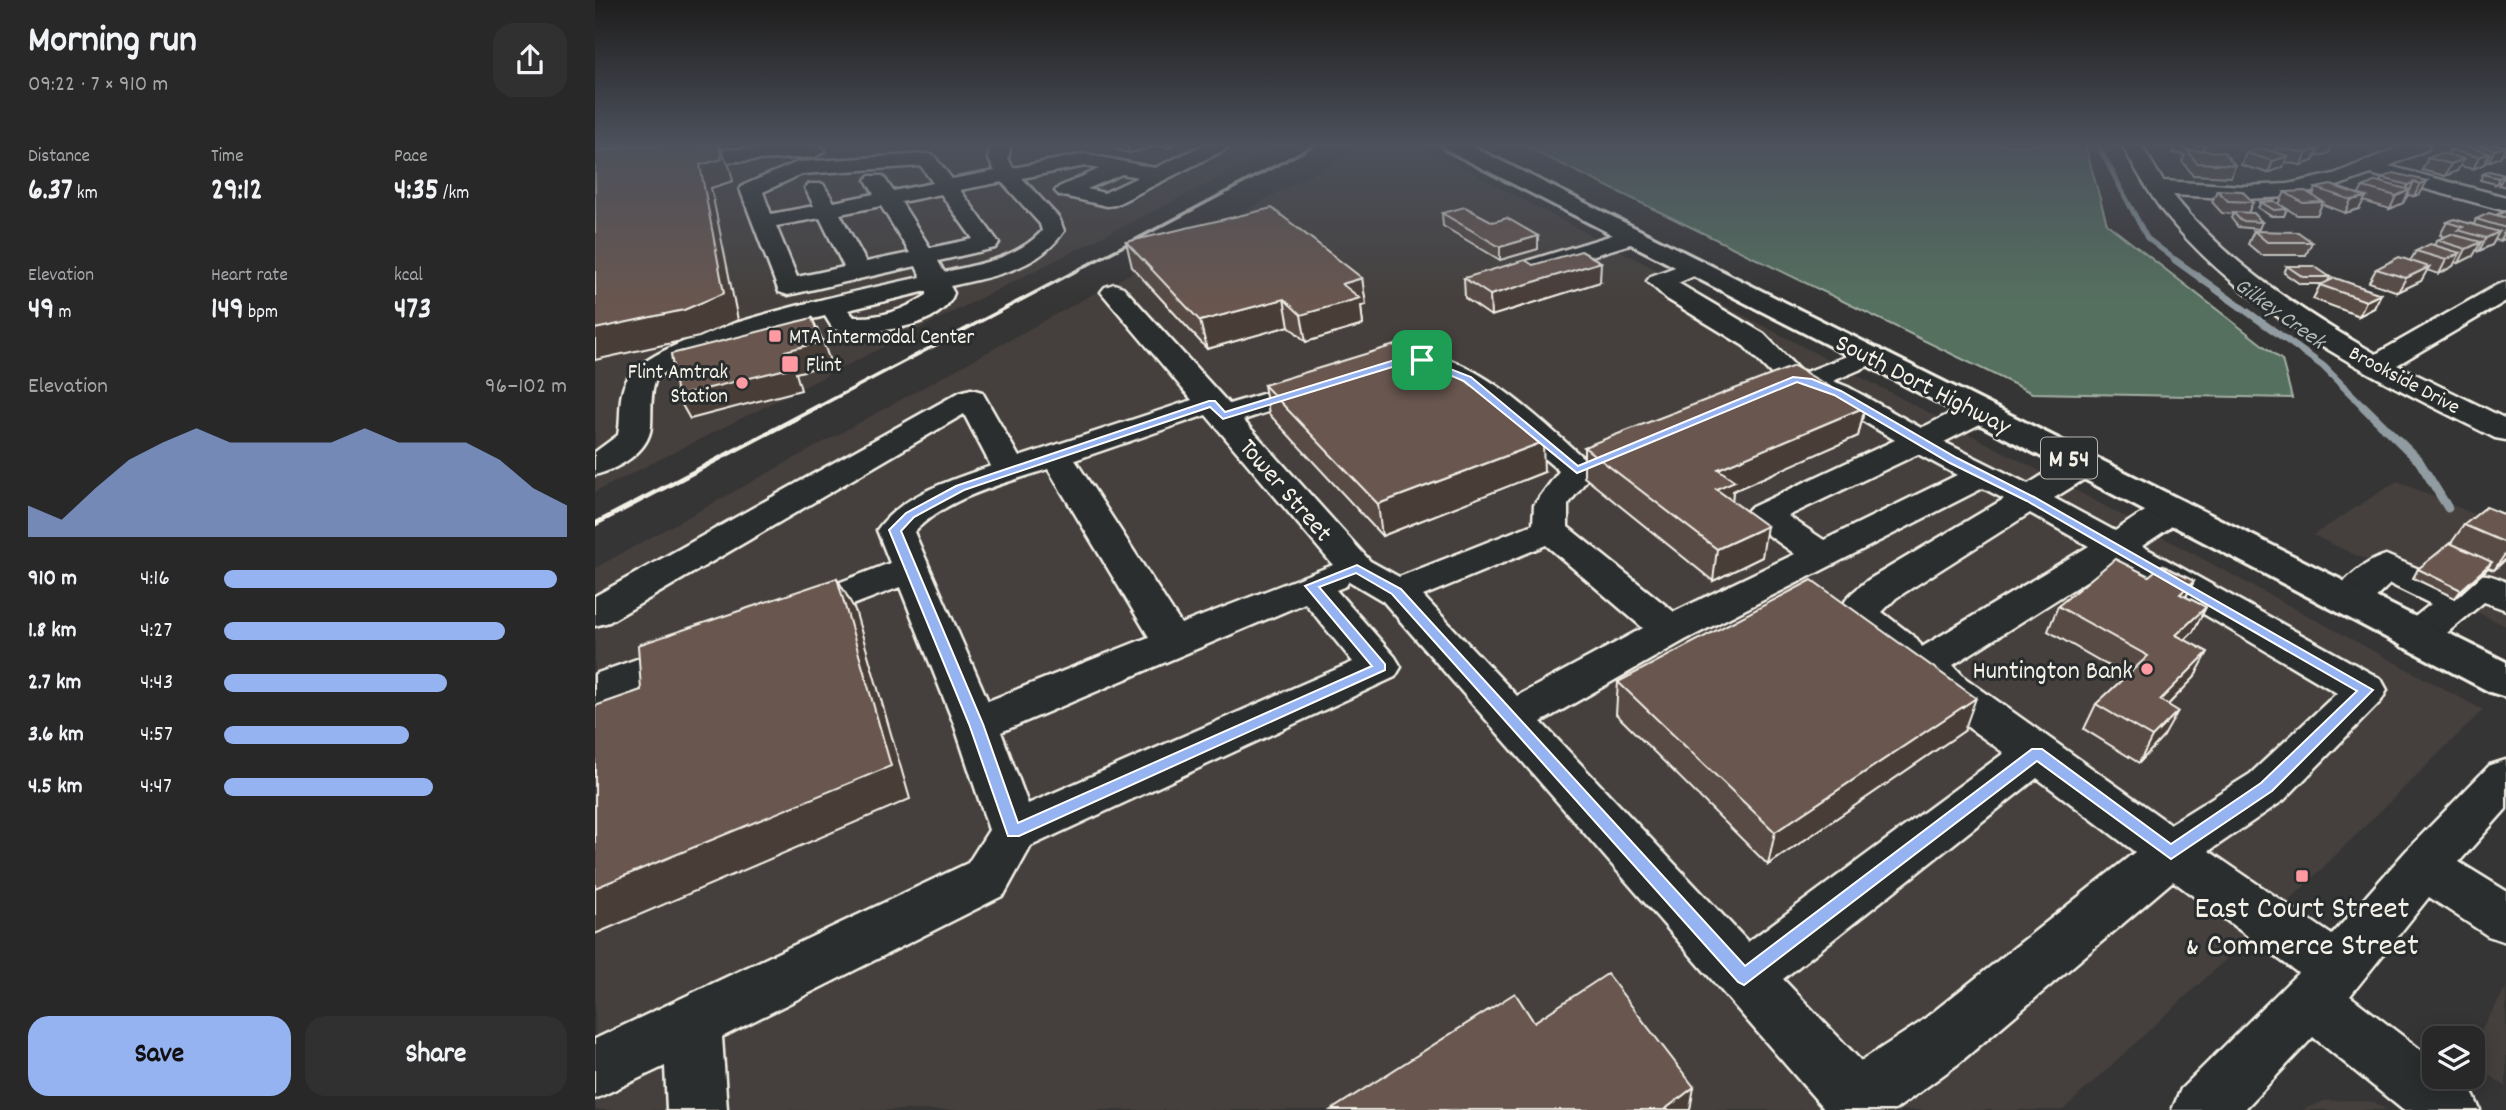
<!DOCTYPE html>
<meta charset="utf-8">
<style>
:root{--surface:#282828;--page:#303030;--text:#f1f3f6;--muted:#a5a6a8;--line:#444445;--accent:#95b2f1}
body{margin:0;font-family:Dekko,sans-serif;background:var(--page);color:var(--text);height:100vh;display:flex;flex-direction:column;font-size:26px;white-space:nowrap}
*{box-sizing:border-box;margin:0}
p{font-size:23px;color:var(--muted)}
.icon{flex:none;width:38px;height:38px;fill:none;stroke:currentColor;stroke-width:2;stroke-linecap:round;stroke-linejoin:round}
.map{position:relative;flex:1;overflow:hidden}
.sheet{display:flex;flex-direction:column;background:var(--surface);width:595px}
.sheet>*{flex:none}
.tools{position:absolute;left:1827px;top:1026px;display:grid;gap:14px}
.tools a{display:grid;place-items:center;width:63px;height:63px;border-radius:14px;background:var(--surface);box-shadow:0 4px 18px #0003,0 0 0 2px var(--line);font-size:35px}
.pin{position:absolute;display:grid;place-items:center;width:60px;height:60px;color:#fff;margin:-30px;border-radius:14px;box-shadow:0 4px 10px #0006}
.round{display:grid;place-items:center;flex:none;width:74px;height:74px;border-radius:21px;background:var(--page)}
.head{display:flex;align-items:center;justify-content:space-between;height:119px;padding:0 28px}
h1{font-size:38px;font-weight:700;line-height:52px}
.metrics{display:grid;grid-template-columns:repeat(3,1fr);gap:10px;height:119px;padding:7px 28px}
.metrics div{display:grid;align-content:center}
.metrics b{font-size:30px;font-weight:700}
.metrics small{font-size:19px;font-weight:400}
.metrics p{font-size:19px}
.chart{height:196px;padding:14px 28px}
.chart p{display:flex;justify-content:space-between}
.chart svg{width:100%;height:126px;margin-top:7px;fill:var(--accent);opacity:.7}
.action{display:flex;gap:14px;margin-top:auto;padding:14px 28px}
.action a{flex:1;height:80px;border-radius:21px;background:var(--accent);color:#111;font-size:28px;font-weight:700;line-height:80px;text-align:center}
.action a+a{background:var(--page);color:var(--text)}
ul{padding:0 28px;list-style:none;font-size:23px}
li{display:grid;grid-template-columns:112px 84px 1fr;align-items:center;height:52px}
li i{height:18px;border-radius:9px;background:var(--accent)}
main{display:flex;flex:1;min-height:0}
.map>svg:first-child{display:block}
.built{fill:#453f3d}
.green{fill:#546f5f;stroke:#a4b0a4;stroke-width:2}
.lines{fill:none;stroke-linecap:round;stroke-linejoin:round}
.stream-far2{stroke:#909ca1;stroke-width:5}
.stream-far1{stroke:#909ca1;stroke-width:7}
.stream{stroke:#909ca1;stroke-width:9}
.minor-casing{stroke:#f4f1e8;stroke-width:5}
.major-casing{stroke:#f4f1e8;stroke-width:6}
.minor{fill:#2a2d2e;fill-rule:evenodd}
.major{fill:#2a2d2e;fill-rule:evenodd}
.rail-far1{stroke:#f4f1e8;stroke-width:3.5}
.rail{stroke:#f4f1e8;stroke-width:5}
.wall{fill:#594b44;stroke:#f4f1e8;stroke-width:2}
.shaded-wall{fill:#483d37;stroke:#f4f1e8;stroke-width:2}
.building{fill:#67574f;stroke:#f4f1e8;stroke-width:2}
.route{fill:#95b2f1;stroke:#fff;stroke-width:2;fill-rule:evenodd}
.poi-dot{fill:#ff9aa2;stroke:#2a2d2e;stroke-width:2.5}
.labels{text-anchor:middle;stroke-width:6;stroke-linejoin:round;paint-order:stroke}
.far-poi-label{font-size:21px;fill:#f4f1e8;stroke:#2a2d2e;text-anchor:start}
.far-street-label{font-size:21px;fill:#f4f1e8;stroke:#2a2d2e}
.far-water-label{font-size:23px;font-style:italic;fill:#b2b8b8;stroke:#2a2d2e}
.shield{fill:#2a2d2e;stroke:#b7b6b0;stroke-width:2}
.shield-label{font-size:24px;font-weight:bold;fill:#f4f1e8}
.street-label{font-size:26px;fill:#f4f1e8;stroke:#2a2d2e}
.poi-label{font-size:26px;fill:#f4f1e8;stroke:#2a2d2e;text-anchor:end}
.near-poi-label{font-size:32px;fill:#f4f1e8;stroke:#2a2d2e}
</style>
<main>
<section class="sheet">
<div class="head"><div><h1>Morning run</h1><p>09:22 · 7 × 910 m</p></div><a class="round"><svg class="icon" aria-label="share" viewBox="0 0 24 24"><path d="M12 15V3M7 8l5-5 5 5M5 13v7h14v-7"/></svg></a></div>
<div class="metrics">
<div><p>Distance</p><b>6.37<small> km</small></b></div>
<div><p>Time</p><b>29:12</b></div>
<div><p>Pace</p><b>4:35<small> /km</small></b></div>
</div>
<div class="metrics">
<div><p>Elevation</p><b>49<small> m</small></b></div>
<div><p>Heart rate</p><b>149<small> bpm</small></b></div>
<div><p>kcal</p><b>473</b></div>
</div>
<div class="chart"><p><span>Elevation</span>96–102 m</p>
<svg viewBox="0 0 160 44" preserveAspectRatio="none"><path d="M0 44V33L10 38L20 27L30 17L40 11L50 6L60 11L70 11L80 11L90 11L100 6L110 11L120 11L130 11L140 17L150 27L160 33V44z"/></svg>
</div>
<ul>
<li><b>910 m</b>4:16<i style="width:97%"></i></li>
<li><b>1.8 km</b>4:27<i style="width:82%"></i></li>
<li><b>2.7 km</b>4:43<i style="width:65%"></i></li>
<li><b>3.6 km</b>4:57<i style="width:54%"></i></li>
<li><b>4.5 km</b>4:47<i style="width:61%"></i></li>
</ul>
<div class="action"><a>Save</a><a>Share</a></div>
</section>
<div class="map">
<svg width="1911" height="1110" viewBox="0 0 1911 1110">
<rect width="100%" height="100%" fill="#363535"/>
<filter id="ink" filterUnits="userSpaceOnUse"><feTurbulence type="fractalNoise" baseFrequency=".0143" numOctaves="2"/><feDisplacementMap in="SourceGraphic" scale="14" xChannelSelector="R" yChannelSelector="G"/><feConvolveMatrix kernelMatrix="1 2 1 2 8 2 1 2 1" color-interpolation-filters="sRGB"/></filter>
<g filter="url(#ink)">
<g class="built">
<polygon points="132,145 690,145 0,492 0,153"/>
<polygon points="769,145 824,145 1441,469 1888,710 1696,899 1468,1110 0,1110 0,568"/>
<polygon points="1802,481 1911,528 1911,626 1718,535"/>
<polygon points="1911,988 1911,1087 1878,1063 1878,1044"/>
<polygon points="1755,1100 1779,1102 1791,1110 1707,1110 1729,1101"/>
</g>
<polygon class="green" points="927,145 1490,145 1512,224 1687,360 1697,398 1437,393"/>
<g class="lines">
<g class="stream-far2">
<polyline points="1503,145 1552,238 1583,262"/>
<polyline points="0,148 47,145"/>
</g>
<polyline class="stream-far1" points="1580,260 1728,366 1770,408"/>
<polyline class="stream" points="1768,406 1824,461 1853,508"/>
<g class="minor-casing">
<g id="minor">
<polygon points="215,145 227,147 230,151 220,157 0,169 0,157"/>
<path d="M396,145H416L413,158L418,168L490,154L560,168L608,145H633L631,149L520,205L512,206L464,195L460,191L464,187L504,169L490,166L427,178L464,218L469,231C444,269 397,277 355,286L359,293C347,330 269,336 238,329L230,316C186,327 88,348 60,381C55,396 57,410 56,426C54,452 23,469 0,475V452L23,435C27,416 22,395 33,378C64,330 266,291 326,277L321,266L193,295L184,292L145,189L149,185L203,162L332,154L339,156L357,179L400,171L393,158ZM326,166L338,183L298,191L288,176H274L271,180L279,194L239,202L228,184H214L210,188L219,206L176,214L168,192L207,174ZM527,174L543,177L509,193L492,189ZM407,182L445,224L447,231C422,258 383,265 349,272L343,261L400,248L404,243L365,190ZM346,194L378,239L335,248L306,202ZM286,206L315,253L271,262L245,214ZM225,218L249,267L202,277L181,226ZM332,291V295C309,310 287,318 259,317L253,310Z"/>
<path d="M1527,145H1546L1568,181L1649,186L1693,184L1739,174L1809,145H1835L1833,149L1794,166L1911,197V211L1776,174L1742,186L1693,197L1649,199L1578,195C1632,263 1706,311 1781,354L1902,285L1911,282V301L1802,365L1911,419V440L1900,438C1780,378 1656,319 1569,213C1553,192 1540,168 1527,145Z"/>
<polygon points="1037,229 1045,231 1049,236 1045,241 941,273 932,271 929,266 932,261"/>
<path d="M1099,260L1108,262L1111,267L1108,272L1083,283L1169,334L1203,369L1211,372L1275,347L1285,349L1289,355L1285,361L1238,381L1253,387L1326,428C1347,419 1373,400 1397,406L1401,412L1397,418L1349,442L1433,484C1454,472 1476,452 1501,458L1505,465L1501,472L1459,498L1520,531C1541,518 1563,497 1589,504L1594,511L1589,518L1547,546L1786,679L1792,690L1786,701L1689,800L1614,851L1737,935L1811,851L1895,765L1911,760V809L1864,862L1911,891V942L1893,936L1834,897L1755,996L1839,1060V1076C1869,1076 1874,1083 1885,1110H1808L1718,1037L1649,1110H1577L1586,1089L1703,973L1578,881L1363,1064L1300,1110H1230L788,601L754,581L751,586L741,590L800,657L806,667L800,677L436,846L409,895L127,1037L132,1110H72L70,1066L0,1099V1039L373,863L394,830L359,724L305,587L205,625L191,621L185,612L191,603L295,563L282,530C307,494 357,480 396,466L369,414L14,622L0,626V596L365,392L376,389L387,392L424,457L597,400L506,292L510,287L519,284L528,287L634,404L721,378L731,381L736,387L731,393L648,420L775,561L804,577L938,524L939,505L964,471L871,392L831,371L807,367L803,361L807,355C868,340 951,426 994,463L999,470L973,505V527L1079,612L1200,554L1155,522L1149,515L1155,508L1300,440L1231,399L1183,381L1149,346L1072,299L1052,281L1056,276ZM611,415L738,565L586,624L480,460ZM1323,454L1362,475L1229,540L1193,516ZM453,469L554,637L393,701L319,532C352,497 408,484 453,469ZM1388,488L1409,499L1273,580C1265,587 1250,596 1248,607C1245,623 1280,651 1293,659C1302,664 1310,663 1319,660L1316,665C1328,702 1379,730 1409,753L1153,942L946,722L1090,640ZM1435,513L1494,546L1327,647L1322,639L1287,612L1301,598ZM951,545L1048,628L922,696L828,596ZM1521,562L1742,693L1655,774L1575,824L1370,678L1358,665ZM710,603L758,662L433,804L406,732ZM1442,778L1540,852L1323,1024L1266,1061L1188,979Z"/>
<path d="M1791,555L1861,585C1879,571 1891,572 1911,582V610L1889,602L1835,647L1821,651L1807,647L1801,637L1807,627L1836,604L1795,584C1777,601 1765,617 1739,610L1734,601C1745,582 1770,561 1791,555Z"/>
<polygon points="92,641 107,645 113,655 107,665 0,707 0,674"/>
</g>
</g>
<g class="major-casing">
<polygon id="major" points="847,145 874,145 1911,662 1911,697 1895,692 1262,360 850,149"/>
</g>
<use href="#minor" class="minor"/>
<use href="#major" class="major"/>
<polyline class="rail-far1" points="221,408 720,145"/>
<polyline class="rail" points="0,524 224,406"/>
</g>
<g class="wall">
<polygon points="520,145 578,145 573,148 563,146 534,153 522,150"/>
<polygon points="1580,145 1610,145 1608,151 1640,165 1636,177 1598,175 1587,161 1590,155 1577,153"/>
<polygon points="1688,145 1737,145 1734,153 1720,157 1718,161 1706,165 1690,162 1688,167 1673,173 1646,165 1651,153 1679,152 1681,148"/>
<polygon points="1869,145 1911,145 1911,153 1907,154 1905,157 1893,162 1891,161 1889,164 1878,169 1865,166 1862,171 1850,176 1827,170 1833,158 1852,155 1855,150"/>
<polygon points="1888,174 1908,179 1911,177 1911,187 1904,185 1906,181 1901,184 1885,180"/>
<polygon points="1787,178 1832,181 1825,194 1819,196 1813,195 1808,203 1795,209 1768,201 1764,209 1750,213 1727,204 1722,215 1702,215 1684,204 1690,192 1718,196 1721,188 1764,194 1768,187 1785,182"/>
<polygon points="1622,190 1658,202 1653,213 1667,222 1664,229 1643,227 1636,218 1638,214 1627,213 1617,202"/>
<polygon points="1666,202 1692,209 1689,216 1676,216 1663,208"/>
<polygon points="1911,211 1911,238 1904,241 1900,240 1897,245 1884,251 1881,250 1878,256 1864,263 1860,262 1858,266 1844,274 1832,270 1826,281 1803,292 1774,282 1781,269 1815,261 1821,251 1839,245 1842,240 1850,237 1845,235 1852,222 1879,224 1881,219 1901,215"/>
<polygon points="847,213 898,222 943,236 943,249 905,260 848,226"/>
<polygon points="1659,231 1717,242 1711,255 1666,255 1653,244"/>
<polygon points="531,242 767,278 771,305 766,306 768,325 711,342 694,326 612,349 537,267"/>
<polygon points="938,265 1005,282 896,316 870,298 869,278"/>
<polygon points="1692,266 1735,277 1733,281 1740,278 1779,308 1764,316 1718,299 1725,285 1728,284 1705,284 1689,273"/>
<polygon points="669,385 949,472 787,536 674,414"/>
<polygon points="1270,407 1263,436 1138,491 1137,501 1167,557 1118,581 989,477 989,447"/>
<polygon points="1911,515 1911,559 1899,570 1893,568 1860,598 1818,578 1823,569 1856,543 1869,525"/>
<polygon points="1554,576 1599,581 1591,597 1611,607 1598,632 1590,640 1599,678 1573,705 1569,736 1544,763 1489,729 1501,704 1531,676 1453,631 1463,606"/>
<polygon points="1023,682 1369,731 1173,865 1021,714"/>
</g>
<g class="shaded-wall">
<polygon points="124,145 135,168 138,181 116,188 143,320 104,337 0,360 0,329 105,165"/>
<polygon points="532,145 563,145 563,146 534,153"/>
<polygon points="1737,145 1734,153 1721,157 1726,146"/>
<polygon points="1911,146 1905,157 1893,162 1900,150"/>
<polygon points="1723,149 1718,161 1706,165 1712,153"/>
<polygon points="1895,153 1889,164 1878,169 1884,157"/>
<polygon points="1693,156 1688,167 1673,173 1678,161"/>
<polygon points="1869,159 1862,171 1850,176 1856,164"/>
<polygon points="1910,175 1906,181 1901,184 1904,178"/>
<polygon points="1832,181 1825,194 1819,196 1826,184"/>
<polygon points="1819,182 1808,203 1795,209 1801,196 1809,193 1813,185"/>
<polygon points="1771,197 1764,209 1750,213 1756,200"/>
<polygon points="1911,229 1911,238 1904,241"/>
<polygon points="1904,232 1897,245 1884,251 1891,238"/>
<polygon points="943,236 943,249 905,260 905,247"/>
<polygon points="1886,242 1878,256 1864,263 1871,249"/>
<polygon points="1865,253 1858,266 1844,274 1851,260"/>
<polygon points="1006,262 1005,282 896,316 895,295"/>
<polygon points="1834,267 1826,281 1803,292 1811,278"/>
<polygon points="767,278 771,305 766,306 768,325 711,342 706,315 747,284"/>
<polygon points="1786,294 1779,308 1764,316 1771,301"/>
<polygon points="689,299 694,326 612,349 605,321"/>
<polygon points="217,318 227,339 236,364 201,373 206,390 95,419 82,396 190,351"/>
<polygon points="1270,407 1263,436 1138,491 1136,512 1117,520 1123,469"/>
<polygon points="948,442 949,472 787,536 783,504"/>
<polygon points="1172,526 1167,557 1118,581 1122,549"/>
<polygon points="1911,553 1911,559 1899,570"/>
<polygon points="1897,562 1891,570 1860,598 1866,590"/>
<polygon points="242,578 260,610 315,799 0,934 0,888"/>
<polygon points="1599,581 1586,606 1585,594"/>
<polygon points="1611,607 1598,632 1568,661 1581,635"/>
<polygon points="1613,652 1599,678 1552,726 1565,700"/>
<polygon points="1381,698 1369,731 1173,865 1180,832"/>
<polygon points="1583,711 1569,736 1544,763 1557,737"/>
<polygon points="1099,1087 1095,1110 1069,1110"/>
</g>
<g class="building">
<polygon points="42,145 52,147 69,145 124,145 127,159 105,165 129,293 89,310 0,329 0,152"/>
<polygon points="1688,145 1710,145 1723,149 1712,153 1681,148"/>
<polygon points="1866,145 1895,153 1884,157 1855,150"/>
<polygon points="1880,145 1911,145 1911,146 1900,150"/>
<polygon points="1666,148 1693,156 1678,161 1651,153"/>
<polygon points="1592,150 1629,152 1640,165 1602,163"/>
<polygon points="1846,153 1869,159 1856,164 1833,158"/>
<polygon points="1894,171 1910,175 1904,178 1888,174"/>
<polygon points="1799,173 1832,181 1826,184 1819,182 1813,185 1787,178"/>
<polygon points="1781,181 1815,190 1801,196 1768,187"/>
<polygon points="1736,185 1771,197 1756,200 1721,188"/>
<polygon points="1622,190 1647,191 1658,202 1633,201"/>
<polygon points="1710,191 1728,202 1708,203 1690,192"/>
<polygon points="1679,201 1692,209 1679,210 1666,202"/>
<polygon points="870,207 898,222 912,218 943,236 905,247 847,213"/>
<polygon points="677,208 767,278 747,284 765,298 706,315 689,299 605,321 531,242"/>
<polygon points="1911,211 1911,218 1901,215"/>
<polygon points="1638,212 1659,213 1667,222 1646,221"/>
<polygon points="1894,213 1911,218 1911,228 1881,219"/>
<polygon points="1859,219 1904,232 1891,238 1863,230 1868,227 1852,222"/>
<polygon points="1659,231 1703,232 1717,242 1672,242"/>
<polygon points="1856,234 1886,242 1871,249 1842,240"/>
<polygon points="1835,244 1865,253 1851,260 1821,251"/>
<polygon points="986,251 1006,262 895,295 869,278 930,260 938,265"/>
<polygon points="1804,257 1834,267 1811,278 1781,269"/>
<polygon points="1692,266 1719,266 1735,277 1708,277"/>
<polygon points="1740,278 1786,294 1771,301 1725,285"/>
<polygon points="217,318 226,342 190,351 195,368 82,396 76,354"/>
<polygon points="819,339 948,442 783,504 669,385"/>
<polygon points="1199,366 1270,407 1123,469 1140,481 1121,489 1172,526 1122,549 989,447"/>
<polygon points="1891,507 1911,515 1911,543 1869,525"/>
<polygon points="1855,543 1897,562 1866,590 1823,569"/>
<polygon points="1520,559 1554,576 1567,565 1599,581 1585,594 1611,607 1581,635 1613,652 1565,700 1583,711 1557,737 1501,704 1553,656 1463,606"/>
<polygon points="242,578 296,766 0,888 0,706 46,690 43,645"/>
<polygon points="1217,580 1381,698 1180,832 1023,682"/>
<polygon points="1012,974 1099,1087 1069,1110 736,1110 920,993 939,1022"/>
</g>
</g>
<linearGradient id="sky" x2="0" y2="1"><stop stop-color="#1e1d1d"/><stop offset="0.48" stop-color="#4c515c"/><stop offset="1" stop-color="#4c515c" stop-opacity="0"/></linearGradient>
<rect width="1911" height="301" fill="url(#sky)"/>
<path class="route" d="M827,358L876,377L983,466L1198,377L1217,379L1246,391L1362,458L1439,497L1778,690L1677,791L1576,859L1442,761L1149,985L1143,982L797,594L761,573L724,587L790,664V670L424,836H413L374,724L294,530L311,513L361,486L614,401H620L630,412L803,359ZM826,363L869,381L982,473L1202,382L1239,395L1355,463L1432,501L1762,691L1666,783L1576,844L1447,749H1437L1150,966L806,589L762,565L710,586L777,666L423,823L388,724L306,531L319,517L369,490L615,407L628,419L807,364Z"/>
<g class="poi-dot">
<rect x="173" y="329" width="14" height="14" rx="3.5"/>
<rect x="186" y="355" width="18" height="18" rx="3.5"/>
<circle cx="147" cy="383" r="7"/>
<circle cx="1552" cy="669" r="7"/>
<rect x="1700" y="869" width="14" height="14" rx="3.5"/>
</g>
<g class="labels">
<g class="far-poi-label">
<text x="194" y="343">MTA Intermodal Center</text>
<text x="211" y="371">Flint</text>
<text x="133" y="378" text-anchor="end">Flint Amtrak<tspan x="133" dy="24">Station</tspan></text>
</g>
<g class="far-street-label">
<text transform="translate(1810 379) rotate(28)" y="7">Brookside Drive</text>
</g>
<g class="far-water-label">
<text transform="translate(1686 312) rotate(36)" y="8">Gilkey Creek</text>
</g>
<rect class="shield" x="1446" y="437.5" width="56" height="41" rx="5"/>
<g class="shield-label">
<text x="1474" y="466">M 54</text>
</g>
<g class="street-label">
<text transform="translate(1329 383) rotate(27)" y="9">South Dort Highway</text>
<text transform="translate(692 489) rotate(49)" y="9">Tower Street</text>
</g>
<g class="poi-label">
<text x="1538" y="678">Huntington Bank</text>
</g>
<g class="near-poi-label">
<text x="1707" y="917">East Court Street<tspan x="1707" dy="37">&amp; Commerce Street</tspan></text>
</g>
</g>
</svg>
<div class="tools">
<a><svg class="icon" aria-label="layers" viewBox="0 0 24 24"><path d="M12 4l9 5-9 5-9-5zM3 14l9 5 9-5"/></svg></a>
</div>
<div class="pin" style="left:827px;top:360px;background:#1e9e55"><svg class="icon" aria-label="arrive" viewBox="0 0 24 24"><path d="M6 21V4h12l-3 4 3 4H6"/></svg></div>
</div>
</main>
